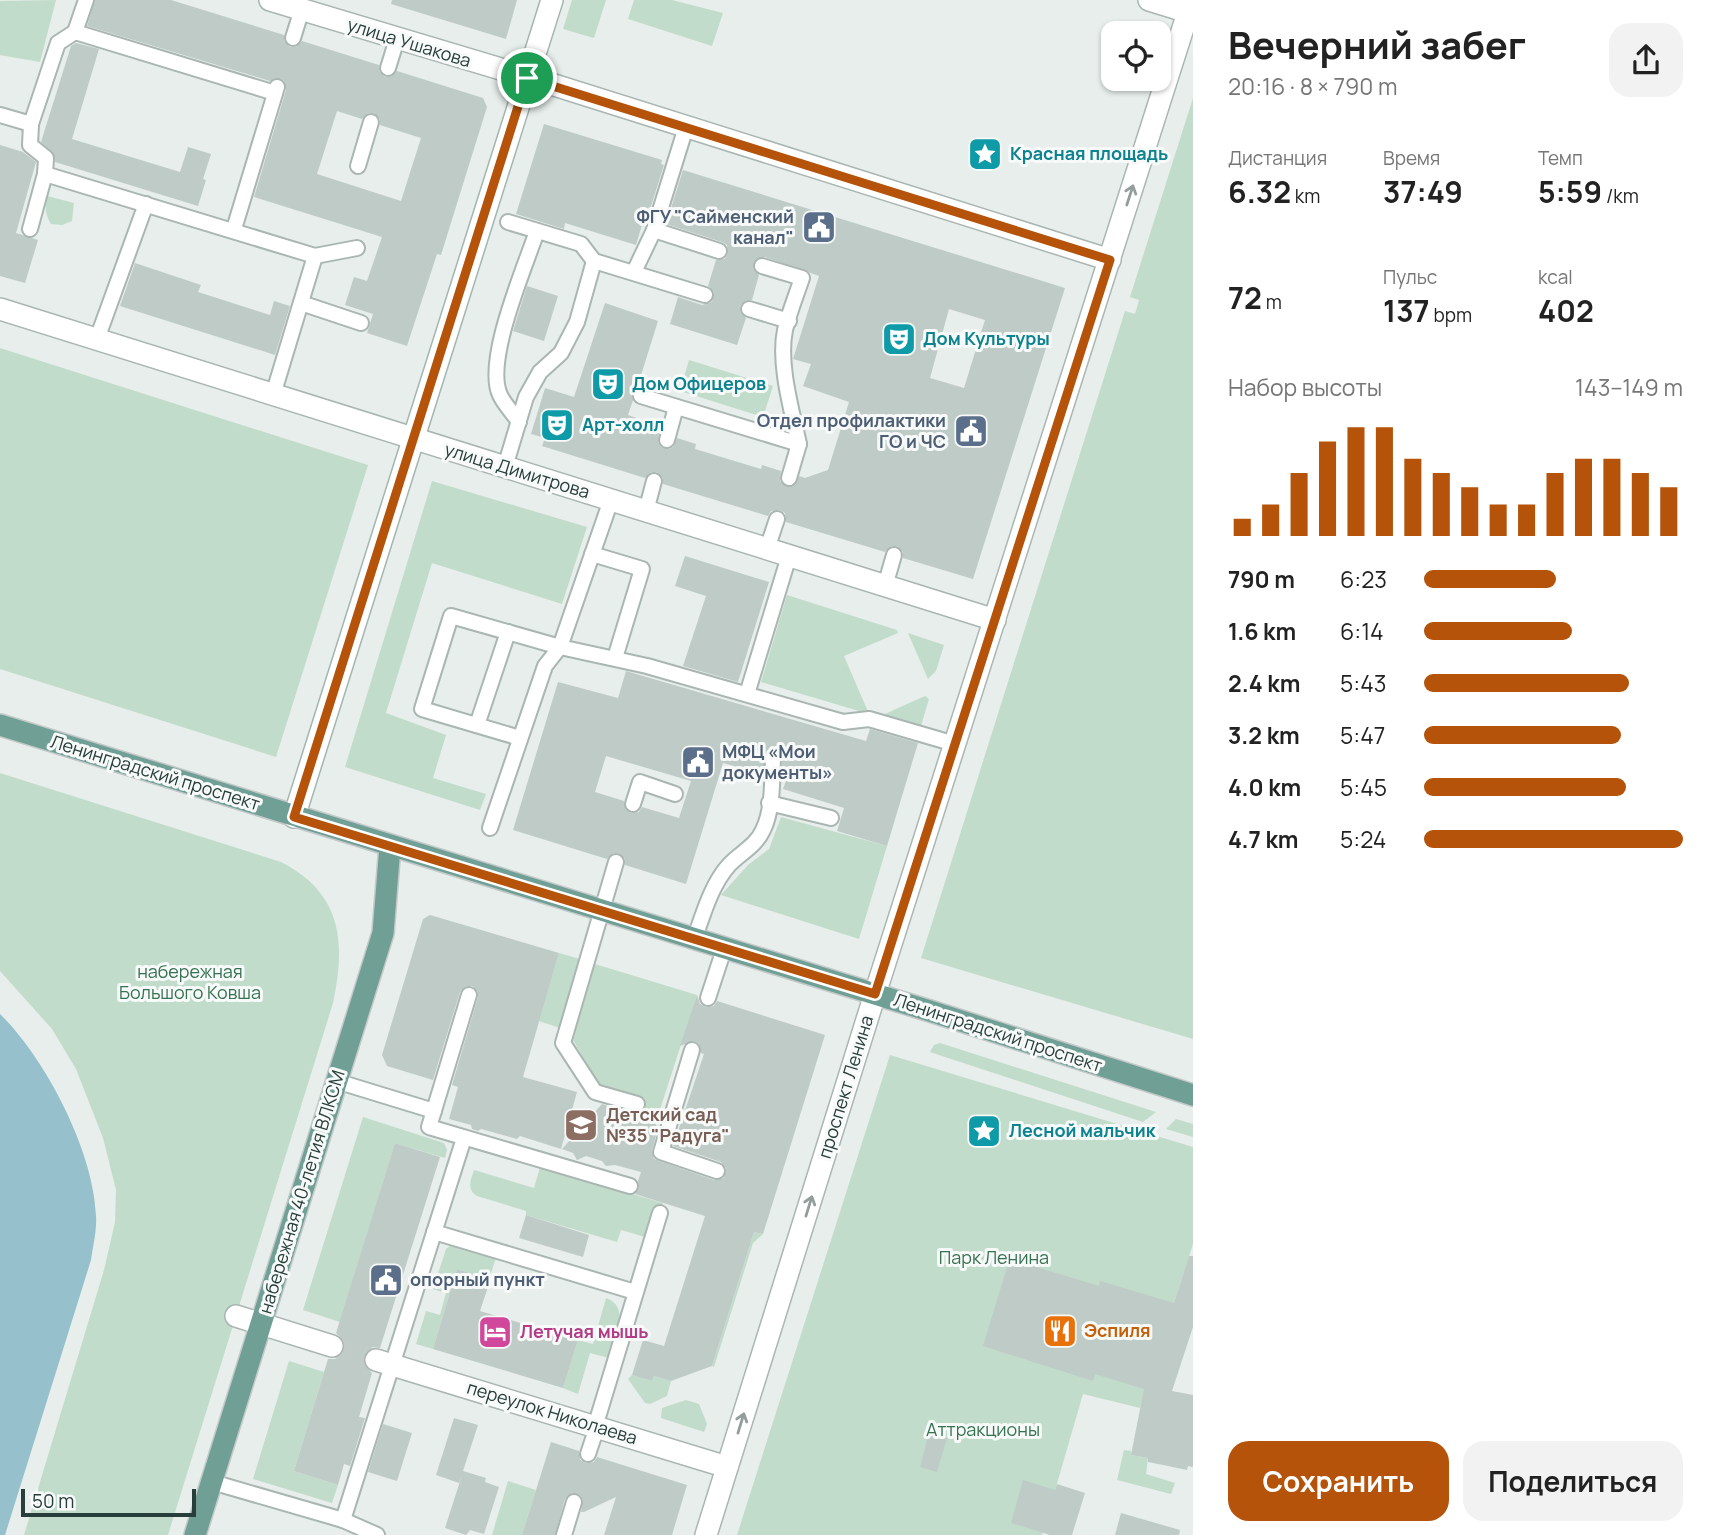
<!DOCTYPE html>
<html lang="ru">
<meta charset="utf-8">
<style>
:root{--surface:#fff;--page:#f2f2f2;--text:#222;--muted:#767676;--accent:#b45309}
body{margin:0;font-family:Manrope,sans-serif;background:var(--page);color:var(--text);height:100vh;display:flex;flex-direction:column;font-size:26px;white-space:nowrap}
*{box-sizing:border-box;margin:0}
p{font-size:23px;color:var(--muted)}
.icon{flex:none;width:38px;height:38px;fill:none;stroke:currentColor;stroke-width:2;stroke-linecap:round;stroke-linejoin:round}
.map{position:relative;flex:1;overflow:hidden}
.side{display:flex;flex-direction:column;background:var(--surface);width:525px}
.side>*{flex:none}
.buttons{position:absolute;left:1101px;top:21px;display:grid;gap:14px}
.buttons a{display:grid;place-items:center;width:70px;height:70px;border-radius:14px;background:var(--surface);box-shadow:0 2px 5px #0004;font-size:35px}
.scale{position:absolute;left:21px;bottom:18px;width:175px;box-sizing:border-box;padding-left:7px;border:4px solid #273e3a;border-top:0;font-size:19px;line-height:24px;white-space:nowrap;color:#273e3a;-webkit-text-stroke:5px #f7faf9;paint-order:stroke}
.pin{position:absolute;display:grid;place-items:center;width:60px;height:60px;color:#fff;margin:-30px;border:4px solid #fff;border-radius:50%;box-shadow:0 2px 7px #0007}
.round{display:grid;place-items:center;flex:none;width:74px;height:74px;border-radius:21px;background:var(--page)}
.overview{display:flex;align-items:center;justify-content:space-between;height:119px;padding:0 35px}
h1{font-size:38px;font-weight:700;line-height:52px}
.metrics{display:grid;grid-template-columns:repeat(3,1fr);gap:10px;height:119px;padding:7px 35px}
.metrics div{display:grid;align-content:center}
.metrics b{font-size:30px;font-weight:700}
.metrics small{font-size:19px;font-weight:400}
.metrics p{font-size:19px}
.chart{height:196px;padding:14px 35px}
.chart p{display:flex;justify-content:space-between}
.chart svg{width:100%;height:126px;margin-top:7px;stroke:var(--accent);stroke-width:6}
.cta{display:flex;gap:14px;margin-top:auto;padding:14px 35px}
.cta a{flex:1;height:80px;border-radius:21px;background:var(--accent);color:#fff;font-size:28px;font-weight:700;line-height:80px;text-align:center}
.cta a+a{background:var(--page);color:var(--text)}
ul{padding:0 35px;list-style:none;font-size:23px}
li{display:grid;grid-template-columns:112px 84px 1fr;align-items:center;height:52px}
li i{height:18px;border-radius:9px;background:var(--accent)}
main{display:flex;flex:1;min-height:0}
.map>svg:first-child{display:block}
.green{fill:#c2dccb}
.water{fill:#95c0cc}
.building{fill:#bfcbc7;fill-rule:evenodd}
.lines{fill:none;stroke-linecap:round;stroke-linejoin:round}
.minor-tunnel{stroke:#c1cbc8;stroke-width:21;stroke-dasharray:21 10;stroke-linecap:butt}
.service-casing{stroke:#aab6b2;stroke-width:18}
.minor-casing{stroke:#aab6b2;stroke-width:24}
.secondary-casing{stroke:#a3b5b0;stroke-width:24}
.primary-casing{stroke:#c3c9c8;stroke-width:24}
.service{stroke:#fff;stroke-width:14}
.minor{stroke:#fff;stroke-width:21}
.secondary{stroke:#fff;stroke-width:21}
.primary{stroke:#709f96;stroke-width:21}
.oneway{stroke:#939e9c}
.route-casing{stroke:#fff;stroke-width:14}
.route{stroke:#b45309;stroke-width:9}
.labels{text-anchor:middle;stroke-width:6;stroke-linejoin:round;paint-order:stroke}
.street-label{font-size:18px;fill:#273e3a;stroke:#f7faf9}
.culture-label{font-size:18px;font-weight:bold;fill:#0d838f;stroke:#f7faf9;text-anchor:start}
.service-label{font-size:18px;font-weight:bold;fill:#4e5e75;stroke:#f7faf9;text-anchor:end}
.park-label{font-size:18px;fill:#357251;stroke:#f7faf9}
.education-label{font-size:18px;font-weight:bold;fill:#785e54;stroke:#f7faf9;text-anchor:start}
.food-label{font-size:18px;font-weight:bold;fill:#c56008;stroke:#f7faf9;text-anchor:start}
.hotel-label{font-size:18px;font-weight:bold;fill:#b23c85;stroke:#f7faf9;text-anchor:start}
</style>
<main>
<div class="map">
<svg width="1193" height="1535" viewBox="0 0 1193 1535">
<rect width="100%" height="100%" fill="#e7eeeb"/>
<g class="green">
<polygon points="56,0 40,62 0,55 0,1"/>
<polygon points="572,0 606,0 594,38 563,29"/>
<polygon points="634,0 672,0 723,13 712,46 628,19"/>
<polygon points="1193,98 1193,1039 921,958 1125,311 1135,314 1139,300 1130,297"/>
<path d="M47,196L74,203L72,221L62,225L51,224C45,215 45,207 47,196Z"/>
<polygon points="0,348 368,465 276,757 0,669"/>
<polygon points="689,360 773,386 763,417 680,391"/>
<polygon points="432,481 587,527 562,604 432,563 386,713 446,735 433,778 486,794 480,810 345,767"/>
<polygon points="787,595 897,630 898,633 844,656 869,714 761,682"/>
<polygon points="908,633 944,645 936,671 928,679"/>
<polygon points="925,696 929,699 920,729 878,717"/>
<path d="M0,773L281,862C342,893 346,942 333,1003L168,1535H24L104,1270L115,1222L116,1190L103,1138L76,1069L52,1029L0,971Z"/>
<polygon points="781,817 887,846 859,939 721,895 748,865 769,849"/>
<polygon points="559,953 580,959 560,1028 539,1021"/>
<polygon points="595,964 697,995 656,1122 653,1121 651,1114 643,1114 641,1110 643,1100 601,1088 573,1040"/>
<polygon points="940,1043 1156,1112 1143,1122 930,1052 934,1045"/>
<polygon points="890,1055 1193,1147 1193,1244 1140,1408 1083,1394 1042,1535 737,1535"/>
<polygon points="363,1117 444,1143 447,1150 445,1158 395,1143 340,1322 303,1310"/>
<polygon points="1176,1119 1193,1124 1193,1137 1166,1129"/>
<path d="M540,1167L663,1203L652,1239L621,1230L617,1242L526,1215V1211L477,1196C466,1189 471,1180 474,1170L534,1188Z"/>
<polygon points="754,1232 763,1234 753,1243 714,1367 712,1366"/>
<polygon points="451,1245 496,1258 489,1279 457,1269 433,1349 416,1344 426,1311 440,1315 446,1293 433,1289 446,1249"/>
<path d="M606,1298C632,1307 614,1340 609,1358L590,1353L578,1394L563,1388L578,1340L593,1344Z"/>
<polygon points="289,1361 324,1372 294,1471 338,1485 332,1503 253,1479"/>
<polygon points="632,1375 652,1381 654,1376 671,1381 667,1396 650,1404 645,1403 628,1379"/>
<polygon points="686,1400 699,1404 707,1424 704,1432 661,1418 662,1408"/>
<polygon points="1124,1450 1131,1451 1131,1455 1148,1458 1146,1474 1175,1483 1171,1494 1117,1480"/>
<polygon points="508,1481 536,1490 522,1535 492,1535"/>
</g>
<path class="water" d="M0,1014C46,1059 94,1152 96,1216C97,1230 93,1246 91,1260L5,1535H0Z"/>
<g class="building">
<path d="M95,0H171L284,35V41L290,47H296L302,41L379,65V71L385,77H391L397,71L483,98L487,107L441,255L437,254L407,346L367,333L373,314L345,305L354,277L367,281L382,237L254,197L286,90L284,81L275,78L270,81L87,26ZM337,111L362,119L368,113H374L380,119V125L421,138L401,201L317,174Z"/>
<polygon points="392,0 517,0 506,39 391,4"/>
<polygon points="76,43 99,49 72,139 180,172 188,147 211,154 203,179 206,180 198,206 55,162 54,154 41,142 71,46"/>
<polygon points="544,124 662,160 661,164 664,165 647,219 644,218 636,245 565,223 564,229 516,214"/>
<polygon points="0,145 23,152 36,162 16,233 38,240 25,283 0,276"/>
<path d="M683,170L1065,288L973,579L903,558V552L897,546H891L885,552L786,522L785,513L779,510L771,511L768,516L663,484V478L657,472H651L645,478L542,446L545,438L531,434L545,388L574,397L605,303L658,321L637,388L632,393L633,400L628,415L645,421L643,428L659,433L658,442L661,447L670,449L674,446L677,438L696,444L695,449L761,469L762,465L781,471L780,481L787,487L795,485L799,476L805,478L828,470L849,402L803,386L811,364L793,359L819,276L765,257L756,259L753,268L759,275L752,300H746L740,306V312L746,318L737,345L670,324L678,297L702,305L712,302L714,292L708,286L716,260L725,259L728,253L727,245L722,242L666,224ZM949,309L985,320L964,388L930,378Z"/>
<polygon points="135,263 201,285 198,292 270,315 274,301 290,306 275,355 120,306"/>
<polygon points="527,286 558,296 544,341 513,331"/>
<polygon points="685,556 769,582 738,682 683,666 706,596 675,586"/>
<path d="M626,671L866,741L870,729L918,743L887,846L837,831L844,808L783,789L786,781L782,780V755L774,749L765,755L763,774L723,763L686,884L625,865V859L619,853H613L607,859L513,830L558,682L618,698ZM606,756L691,781L679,818L642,807L639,812L631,813L626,810L624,801L595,792Z"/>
<polygon points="430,915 559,953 523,1077 577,1092 561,1149 520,1136 517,1139 481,1129 478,1131 472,1129 471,1125 449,1119 458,1087 452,1085 478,997 478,992 472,986 466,986 460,992 433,1080 387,1066 382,1055 423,919"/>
<polygon points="697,995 700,1004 706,1007 714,1006 717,1001 825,1035 763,1234 754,1232 712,1366 671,1381 654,1376 652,1381 632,1375 643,1340 664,1346 705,1216 635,1194 639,1188 638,1181 641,1172 615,1165 606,1166 602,1161 586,1156 577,1160 573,1153 562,1149 602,1104 637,1116 650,1112 658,1129 652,1150 654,1159 714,1180 724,1178 726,1168 721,1162 673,1146 704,1054 701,1053 699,1044 694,1041 680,1046"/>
<polygon points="395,1143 440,1157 380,1348 372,1347 364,1356 363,1364 372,1373 359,1417 365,1418 350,1466 344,1464 338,1485 294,1471 328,1359 336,1359 344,1351 345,1342 336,1333"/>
<polygon points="526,1215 589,1235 583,1257 519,1238"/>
<polygon points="1011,1254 1031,1261 1030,1265 1099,1286 1100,1281 1174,1303 1189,1256 1193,1256 1193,1327 1172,1391 1193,1395 1193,1467 1188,1466 1187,1470 1163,1465 1148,1462 1148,1458 1131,1455 1144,1389 1095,1374 1093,1381 983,1346"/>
<polygon points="457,1269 486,1278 484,1286 488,1287 480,1311 578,1340 563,1388 433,1349"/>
<polygon points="454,1418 478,1425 463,1471 486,1478 485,1482 499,1487 484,1534 470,1530 466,1535 445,1528 462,1475 459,1483 436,1475"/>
<polygon points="383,1424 412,1433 397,1481 368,1472"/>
<polygon points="929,1433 947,1438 937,1472 920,1467"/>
<polygon points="551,1442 579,1451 580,1460 586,1463 594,1462 597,1457 687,1485 672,1535 604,1535 616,1497 584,1512 581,1512 583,1500 581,1496 572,1493 565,1499 555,1535 522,1535"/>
<polygon points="1023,1480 1055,1490 1057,1484 1085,1493 1072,1535 1050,1535 1011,1523"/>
<polygon points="1121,1513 1180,1530 1179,1535 1115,1535"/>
</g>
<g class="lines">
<polyline class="minor-tunnel" points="332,1346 376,1360"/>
<g class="service-casing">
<g id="service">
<polyline points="75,32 275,93"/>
<polyline points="293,38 302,9"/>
<polyline points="388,68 397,39"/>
<polyline points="0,115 31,124 58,43 75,32 86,0"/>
<polyline points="31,124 30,145 46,158 45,174"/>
<polyline points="358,166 371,122"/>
<polyline points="508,222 581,244 594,261 705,295"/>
<polyline points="30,229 45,174 315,256"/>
<polyline points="234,229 277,87"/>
<polyline points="654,230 719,251"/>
<polyline points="634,272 654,230 686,127"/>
<polyline points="301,303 361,323"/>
<polyline points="749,309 789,321"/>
<polyline points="97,339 146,204"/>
<polyline points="273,395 315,256 357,248"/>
<path d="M641,396L799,444C792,411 778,364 785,330C789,313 796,296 802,278L762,266"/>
<path d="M519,422C513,413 504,404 500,395C484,361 525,267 537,231"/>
<polyline points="667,440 676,407"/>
<polyline points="505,467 526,397 540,372 561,353 577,322 594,261"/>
<polyline points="789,478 799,444"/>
<polyline points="646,511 654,481"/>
<polyline points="767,549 777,519"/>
<polyline points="592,554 642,569 615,658"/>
<polyline points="885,586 894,555"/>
<polyline points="747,694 789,556"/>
<polyline points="477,725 508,632"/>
<polyline points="520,738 422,709 451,616 560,647 647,666 843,722 869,719 955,744"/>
<polyline points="769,803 831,818"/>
<polyline points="633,804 640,782 675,794"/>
<polyline points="490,828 545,666 560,647 611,500"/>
<polyline points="616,862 563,1043 595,1092 637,1104"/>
<path d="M694,940C703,915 711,885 729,865C740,853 756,846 763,830C773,810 772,781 773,759"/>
<polyline points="469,995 429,1127 630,1186"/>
<polyline points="708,998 724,949"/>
<polyline points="692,1050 661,1152 717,1171"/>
<polyline points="336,1081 434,1111"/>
<polyline points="434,1232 635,1292"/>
<polyline points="595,1427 660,1213"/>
<polyline points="588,1454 597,1427"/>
<polyline points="212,1482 343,1520 377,1535"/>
<polyline points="343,1520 464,1138"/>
<polyline points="564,1535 574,1502"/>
</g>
</g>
<g class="minor-casing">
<g id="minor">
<polyline points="270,0 551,84 1110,260"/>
<polyline points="1149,0 1188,12"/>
<polyline points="0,309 995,620"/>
<polyline points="236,1316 332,1346"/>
<polyline points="376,1360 727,1467"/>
<polyline points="706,1535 875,994 1192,0"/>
</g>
</g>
<g class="secondary-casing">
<polyline id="secondary" points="294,817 552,0"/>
</g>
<g class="primary-casing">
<g id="primary">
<polyline points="0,725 930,1011 1193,1095"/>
<polyline points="195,1535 383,933 390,846"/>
</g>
</g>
<use href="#service" class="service"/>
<use href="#minor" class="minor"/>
<use href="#secondary" class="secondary"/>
<use href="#primary" class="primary"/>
</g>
<defs><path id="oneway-shaft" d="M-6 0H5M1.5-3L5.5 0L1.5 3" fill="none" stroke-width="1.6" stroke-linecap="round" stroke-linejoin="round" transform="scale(1.75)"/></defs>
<g class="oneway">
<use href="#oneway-shaft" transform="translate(1130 195) rotate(-72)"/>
<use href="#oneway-shaft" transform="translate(809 1206) rotate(-73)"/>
<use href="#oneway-shaft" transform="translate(741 1423) rotate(-73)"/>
</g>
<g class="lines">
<g class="route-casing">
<polygon id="route" points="527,78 1110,260 875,994 294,817"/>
</g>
<use href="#route" class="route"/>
</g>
<defs>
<g id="sight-square" transform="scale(1.75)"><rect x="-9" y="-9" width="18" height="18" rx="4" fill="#0f9aa8" stroke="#f7faf9"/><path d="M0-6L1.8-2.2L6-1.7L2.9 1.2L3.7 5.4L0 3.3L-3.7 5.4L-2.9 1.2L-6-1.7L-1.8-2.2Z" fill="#fff"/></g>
<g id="civic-square" transform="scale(1.75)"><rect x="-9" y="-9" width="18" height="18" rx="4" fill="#5c6f8a" stroke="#f7faf9"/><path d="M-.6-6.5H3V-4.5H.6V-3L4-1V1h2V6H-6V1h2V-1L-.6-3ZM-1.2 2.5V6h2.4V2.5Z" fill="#fff"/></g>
<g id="theatre-square" transform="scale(1.75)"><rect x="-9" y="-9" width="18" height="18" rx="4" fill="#0f9aa8" stroke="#f7faf9"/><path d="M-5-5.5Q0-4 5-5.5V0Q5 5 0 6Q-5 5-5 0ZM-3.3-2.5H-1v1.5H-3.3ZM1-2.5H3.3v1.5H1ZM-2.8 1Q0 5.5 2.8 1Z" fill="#fff"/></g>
<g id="school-square" transform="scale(1.75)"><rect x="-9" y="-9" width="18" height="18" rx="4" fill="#8d6e63" stroke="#f7faf9"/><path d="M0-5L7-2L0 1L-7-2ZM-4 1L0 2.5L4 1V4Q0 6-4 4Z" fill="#fff"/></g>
<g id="restaurant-square" transform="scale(1.75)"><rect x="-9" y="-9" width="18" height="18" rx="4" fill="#e8710a" stroke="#f7faf9"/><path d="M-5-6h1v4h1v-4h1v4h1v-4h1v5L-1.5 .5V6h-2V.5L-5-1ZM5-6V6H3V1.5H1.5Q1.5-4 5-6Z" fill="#fff"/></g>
<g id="hotel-square" transform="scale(1.75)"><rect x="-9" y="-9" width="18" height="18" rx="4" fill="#d1479c" stroke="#f7faf9"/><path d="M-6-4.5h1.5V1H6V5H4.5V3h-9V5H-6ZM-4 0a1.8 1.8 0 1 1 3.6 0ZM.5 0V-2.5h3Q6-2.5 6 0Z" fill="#fff"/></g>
</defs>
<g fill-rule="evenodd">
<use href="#sight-square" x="985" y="154"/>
<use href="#civic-square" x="819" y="227"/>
<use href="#theatre-square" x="899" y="339"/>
<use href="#theatre-square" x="608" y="384"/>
<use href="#theatre-square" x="557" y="425"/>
<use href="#civic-square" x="971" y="431"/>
<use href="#civic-square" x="698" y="762"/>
<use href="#school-square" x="581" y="1125"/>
<use href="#sight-square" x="984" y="1131"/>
<use href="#civic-square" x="386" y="1280"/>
<use href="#restaurant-square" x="1060" y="1331"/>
<use href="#hotel-square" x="495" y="1332"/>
</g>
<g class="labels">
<g class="street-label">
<text transform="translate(409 43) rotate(17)" y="6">улица Ушакова</text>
<text transform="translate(517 471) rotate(17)" y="6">улица Димитрова</text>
<text transform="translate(155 773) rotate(17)" y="6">Ленинградский проспект</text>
<text transform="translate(998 1033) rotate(18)" y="6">Ленинградский проспект</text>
<text transform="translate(846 1087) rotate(-73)" y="6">проспект Ленина</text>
<text transform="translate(302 1192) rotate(-73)" y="6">набережная 40-летия ВЛКСМ</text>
<text transform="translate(552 1413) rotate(17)" y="6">переулок Николаева</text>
</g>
<g class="culture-label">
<text x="1010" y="160">Красная площадь</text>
<text x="923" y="345">Дом Культуры</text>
<text x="632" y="390">Дом Офицеров</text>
<text x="582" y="431">Арт-холл</text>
<text x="1009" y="1137">Лесной мальчик</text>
</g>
<g class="service-label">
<text x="794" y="223">ФГУ "Сайменский<tspan x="794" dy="21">канал"</tspan></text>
<text x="946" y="427">Отдел профилактики<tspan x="946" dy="21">ГО и ЧС</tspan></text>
<text x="722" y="758" text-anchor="start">МФЦ «Мои<tspan x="722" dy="21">документы»</tspan></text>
<text x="410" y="1286" text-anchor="start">опорный пункт</text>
</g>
<g class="park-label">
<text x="190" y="978">набережная<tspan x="190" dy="21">Большого Ковша</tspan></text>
<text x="994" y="1264">Парк Ленина</text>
<text x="983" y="1436">Аттракционы</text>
</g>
<g class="education-label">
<text x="606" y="1121">Детский сад<tspan x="606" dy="21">№35 "Радуга"</tspan></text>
</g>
<g class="food-label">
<text x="1084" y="1337">Эспиля</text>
</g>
<g class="hotel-label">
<text x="520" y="1338">Летучая мышь</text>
</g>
</g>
</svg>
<div class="buttons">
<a><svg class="icon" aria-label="locate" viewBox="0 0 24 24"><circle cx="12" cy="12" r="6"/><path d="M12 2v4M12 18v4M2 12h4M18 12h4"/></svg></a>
</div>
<div class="scale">50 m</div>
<div class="pin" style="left:527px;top:78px;background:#1e9e55"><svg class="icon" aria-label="arrive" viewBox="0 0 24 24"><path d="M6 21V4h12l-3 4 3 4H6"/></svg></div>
</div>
<section class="side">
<div class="overview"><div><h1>Вечерний забег</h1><p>20:16 · 8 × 790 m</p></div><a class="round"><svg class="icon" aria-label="share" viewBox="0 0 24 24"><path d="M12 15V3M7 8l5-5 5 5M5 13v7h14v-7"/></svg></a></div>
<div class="metrics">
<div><p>Дистанция</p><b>6.32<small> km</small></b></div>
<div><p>Время</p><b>37:49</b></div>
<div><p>Темп</p><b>5:59<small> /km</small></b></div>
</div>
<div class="metrics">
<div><b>72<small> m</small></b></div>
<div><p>Пульс</p><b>137<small> bpm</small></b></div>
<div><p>kcal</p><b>402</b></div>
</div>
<div class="chart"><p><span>Набор высоты</span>143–149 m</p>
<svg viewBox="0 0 160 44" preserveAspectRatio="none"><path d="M5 44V38M15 44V33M25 44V22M35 44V11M45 44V6M55 44V6M65 44V17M75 44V22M85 44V27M95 44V33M105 44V33M115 44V22M125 44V17M135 44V17M145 44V22M155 44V27"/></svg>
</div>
<ul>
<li><b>790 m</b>6:23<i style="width:51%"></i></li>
<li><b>1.6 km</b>6:14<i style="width:57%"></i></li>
<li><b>2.4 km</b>5:43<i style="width:79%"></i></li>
<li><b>3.2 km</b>5:47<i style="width:76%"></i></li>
<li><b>4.0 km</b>5:45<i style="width:78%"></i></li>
<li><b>4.7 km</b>5:24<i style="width:100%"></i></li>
</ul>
<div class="cta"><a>Сохранить</a><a>Поделиться</a></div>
</section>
</main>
